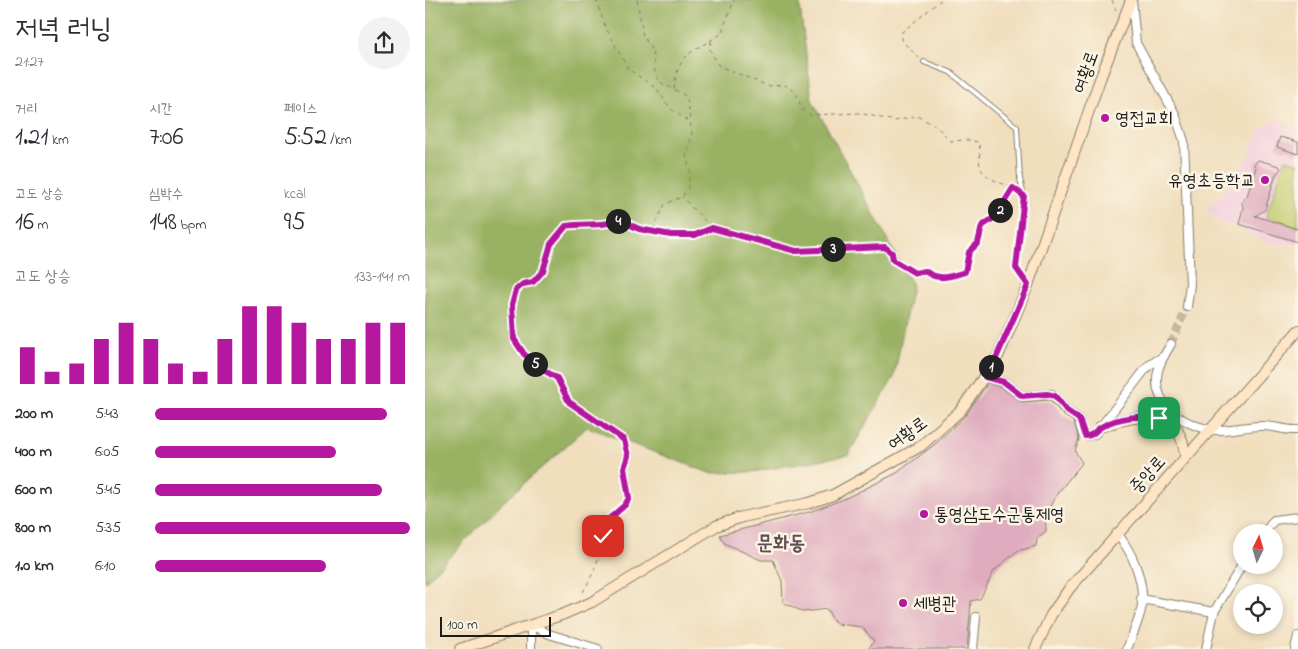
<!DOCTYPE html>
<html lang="ko">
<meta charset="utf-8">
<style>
:root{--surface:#fff;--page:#f2f2f3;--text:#2b2b33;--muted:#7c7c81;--accent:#b5179e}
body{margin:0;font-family:"Indie Flower","Poor Story",sans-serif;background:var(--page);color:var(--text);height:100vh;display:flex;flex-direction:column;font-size:19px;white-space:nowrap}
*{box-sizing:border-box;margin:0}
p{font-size:16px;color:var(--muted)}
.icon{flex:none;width:28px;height:28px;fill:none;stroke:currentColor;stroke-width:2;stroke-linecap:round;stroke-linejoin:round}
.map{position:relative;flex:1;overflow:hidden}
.drawer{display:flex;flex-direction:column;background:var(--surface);width:425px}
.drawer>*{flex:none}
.needle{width:32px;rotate:5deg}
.controls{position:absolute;left:808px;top:524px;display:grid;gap:10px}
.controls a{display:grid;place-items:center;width:50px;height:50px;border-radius:50%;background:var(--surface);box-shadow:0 2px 8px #0003;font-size:25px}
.scale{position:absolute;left:15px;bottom:12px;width:111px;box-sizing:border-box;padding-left:5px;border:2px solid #1c1c1c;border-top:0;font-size:14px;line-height:18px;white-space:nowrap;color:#1c1c1c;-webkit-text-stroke:4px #fcf5e5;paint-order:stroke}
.pin{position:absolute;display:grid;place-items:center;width:42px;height:42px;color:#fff;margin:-21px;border-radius:10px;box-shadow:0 2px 8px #0006}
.km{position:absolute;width:25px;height:25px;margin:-12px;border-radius:50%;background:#222;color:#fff;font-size:14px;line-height:25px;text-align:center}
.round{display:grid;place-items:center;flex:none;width:52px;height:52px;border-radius:26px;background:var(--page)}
.summary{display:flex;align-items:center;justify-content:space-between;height:85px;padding:0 15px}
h1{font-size:28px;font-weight:600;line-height:38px}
.stats{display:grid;grid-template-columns:repeat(3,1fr);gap:8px;height:85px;padding:5px 15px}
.stats div{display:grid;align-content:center}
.stats b{font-size:25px;font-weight:600}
.stats small{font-size:14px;font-weight:400}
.stats p{font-size:14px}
.chart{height:140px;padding:10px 15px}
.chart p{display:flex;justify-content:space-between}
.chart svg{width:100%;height:90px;margin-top:5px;stroke:var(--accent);stroke-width:6}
ul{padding:0 15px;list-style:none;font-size:16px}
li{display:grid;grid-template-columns:80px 60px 1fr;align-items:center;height:38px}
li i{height:12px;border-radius:6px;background:var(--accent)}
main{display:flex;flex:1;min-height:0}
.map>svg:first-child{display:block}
.built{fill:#f3cfdf}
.green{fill:#c2ce70;stroke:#6f7546}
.forest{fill:#99b162;stroke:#5a663f}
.building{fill:#dfacbf}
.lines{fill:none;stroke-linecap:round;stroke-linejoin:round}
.street-tunnel{stroke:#c6b79d;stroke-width:8;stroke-dasharray:8 4;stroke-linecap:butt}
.lane-casing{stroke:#867d6c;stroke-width:6}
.street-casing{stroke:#867d6c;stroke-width:10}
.secondary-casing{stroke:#867d6c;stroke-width:12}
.path{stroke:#867d6c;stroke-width:1;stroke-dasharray:4 4;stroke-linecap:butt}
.lane{stroke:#fff;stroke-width:4}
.street{stroke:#fff;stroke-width:8}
.secondary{stroke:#fde5c5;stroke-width:10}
.route-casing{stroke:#fff;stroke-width:10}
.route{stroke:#b5179e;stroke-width:6}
.poi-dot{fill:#b5179e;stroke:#fcf5e5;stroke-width:2}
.labels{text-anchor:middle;stroke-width:5;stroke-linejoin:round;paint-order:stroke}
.street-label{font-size:18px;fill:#1c1c1c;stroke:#fcf5e5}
.poi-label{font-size:18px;fill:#1c1c1c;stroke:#fcf5e5;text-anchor:start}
.quarter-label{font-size:20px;font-weight:bold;fill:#604e55;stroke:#fcf5e5}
</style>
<main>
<section class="drawer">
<div class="summary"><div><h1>저녁 러닝</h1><p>21:27</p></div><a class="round"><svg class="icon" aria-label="share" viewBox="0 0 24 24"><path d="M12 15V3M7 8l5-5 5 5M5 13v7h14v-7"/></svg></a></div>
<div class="stats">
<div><p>거리</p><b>1.21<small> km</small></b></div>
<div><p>시간</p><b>7:06</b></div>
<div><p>페이스</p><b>5:52<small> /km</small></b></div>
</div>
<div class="stats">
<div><p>고도 상승</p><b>16<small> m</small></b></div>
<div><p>심박수</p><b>148<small> bpm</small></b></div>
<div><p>kcal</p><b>95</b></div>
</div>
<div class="chart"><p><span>고도 상승</span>133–141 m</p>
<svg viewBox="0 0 160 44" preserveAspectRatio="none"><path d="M5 44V26M15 44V38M25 44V34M35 44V22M45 44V14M55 44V22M65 44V34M75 44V38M85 44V22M95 44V6M105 44V6M115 44V14M125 44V22M135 44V22M145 44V14M155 44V14"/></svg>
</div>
<ul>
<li><b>200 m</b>5:43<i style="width:91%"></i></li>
<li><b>400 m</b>6:05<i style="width:71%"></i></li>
<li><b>600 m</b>5:45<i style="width:89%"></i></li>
<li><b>800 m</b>5:35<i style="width:100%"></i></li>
<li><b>1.0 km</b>6:10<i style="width:67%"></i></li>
</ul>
</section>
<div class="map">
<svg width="873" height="649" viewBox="0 0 873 649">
<rect width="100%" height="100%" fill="#fcf5e5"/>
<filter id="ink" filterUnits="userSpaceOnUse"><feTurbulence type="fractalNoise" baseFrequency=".02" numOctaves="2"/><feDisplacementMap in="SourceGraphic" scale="10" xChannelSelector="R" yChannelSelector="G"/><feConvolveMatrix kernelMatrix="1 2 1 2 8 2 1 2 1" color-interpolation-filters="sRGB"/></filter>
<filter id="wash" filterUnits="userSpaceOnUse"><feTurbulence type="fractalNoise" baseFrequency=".0096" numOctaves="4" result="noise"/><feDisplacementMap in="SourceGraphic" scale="20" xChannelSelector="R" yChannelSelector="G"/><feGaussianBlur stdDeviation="1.12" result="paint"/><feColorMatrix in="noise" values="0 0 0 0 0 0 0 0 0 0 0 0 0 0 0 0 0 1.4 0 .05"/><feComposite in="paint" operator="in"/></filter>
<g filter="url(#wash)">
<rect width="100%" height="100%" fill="#f0debd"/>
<polygon class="built" points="851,119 873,130 873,244 846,244 808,225 798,224 781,209 795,198 821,163 835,130"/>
<polygon class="green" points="860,159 873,163 873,228 841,217"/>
<polygon class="forest" points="0,0 374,0 387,100 487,285 469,377 423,455 327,472 285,473 162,427 76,504 0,582"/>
<g id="blocks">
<g class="building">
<polygon points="855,137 873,142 873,154 852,147"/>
<polygon points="833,160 854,166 856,169 851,174 840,210 830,216 873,229 873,242 814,224 818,208 817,202 822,196 831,167 829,165"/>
<polygon points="563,383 576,387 597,402 625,400 638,415 649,422 654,439 650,451 657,463 632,494 620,515 621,531 612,538 611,546 592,551 569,571 555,599 546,601 542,649 443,649 449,641 437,627 413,624 408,620 402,609 378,612 358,602 357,581 348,560 336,560 299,543 295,535 384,512 419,499 472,473 509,445 541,415"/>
</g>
</g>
</g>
<g filter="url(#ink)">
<use href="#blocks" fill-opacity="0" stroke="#867d6c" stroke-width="1"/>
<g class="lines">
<polyline class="street-tunnel" points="746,344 762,307"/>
<g class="lane-casing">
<polyline id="lane" points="499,62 525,72 592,127 595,179 599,196 591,269 602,284"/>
</g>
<g class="street-casing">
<g id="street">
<polyline points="707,0 711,43 750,114 759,141 765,284 762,307"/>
<path d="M746,344C741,352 735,362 733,371C726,402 755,423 782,429C797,433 819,426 835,426C848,425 860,431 873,430"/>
<polyline points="560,377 579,382 597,396 627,394 642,411 654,419 658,434 663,436 670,434 723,366 739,356"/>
<polyline points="840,532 849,520 873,517"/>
<path d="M692,533C707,552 719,579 717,605C715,619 707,636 702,649"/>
<polyline points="716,599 789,612"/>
<polyline points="106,649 106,625 124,634 173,649"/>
<polyline points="548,649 551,617"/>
<polyline points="781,649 789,612 817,565"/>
<polyline points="870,649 873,636"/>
</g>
</g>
<g class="secondary-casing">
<g id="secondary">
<path d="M675,427C710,415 755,404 760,455"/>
<polyline points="35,649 139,614 167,602 291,526 317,517 384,503 408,495 496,446 536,410 573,356 584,331 603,285 675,79 706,0"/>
<polyline points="610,649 626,615 644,589 873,331"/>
</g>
</g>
<g class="path">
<polyline points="171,0 180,26 203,69 232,89 245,108 264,122"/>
<polyline points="212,0 218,36 227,50 230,73 233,81 258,94 262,98 267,135 261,157 265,170 263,188 257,197 240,204 227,232"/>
<polyline points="687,0 691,10"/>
<path d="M286,41L285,50L294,66L343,86L360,85L371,93L377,110L386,115L434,113L470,121L492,116L511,126L526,141L542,140L553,142C557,150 553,158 555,166C558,179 581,184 591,190"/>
<polyline points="494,58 477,41 477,32 516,0"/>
<path d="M249,89C253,51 269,52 296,34L309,0"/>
<path d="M288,228L371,251L460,247L467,253L468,260L490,273L500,271C513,281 525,277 540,272L544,252L553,243L557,226L570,217L588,188"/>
<path d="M158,592C169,573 180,548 177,525L200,505L204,498L199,468L203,456L199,440L144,402L132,378L115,368L99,354L89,339L87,305L91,290L98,284L108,282L118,271L127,244L141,226C160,223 178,227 195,220C227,235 253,241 287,228L257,197"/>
</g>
<use href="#lane" class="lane"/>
<use href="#street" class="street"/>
<use href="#secondary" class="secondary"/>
</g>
</g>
<g class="lines" filter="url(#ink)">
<g class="route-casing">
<path id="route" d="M178,536L177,525L200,505L204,498L199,468L203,456L199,440L144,402L132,378L115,368L99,354L89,339L87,305L91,290L98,284L108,282L118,271L126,244L141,226C160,223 178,227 195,220L214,229L246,235H270L287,228L371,251L460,247L467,253L468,260L490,273L500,271C513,281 525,277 540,272L544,252L553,243L557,226L570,217L588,188L599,196L591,268L603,285L572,356L560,377L579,382L597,396L622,394L630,396L642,411L654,419L660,436C669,436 669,431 676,427C692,417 716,415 734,418"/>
</g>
<use href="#route" class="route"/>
</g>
<g class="poi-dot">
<circle cx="680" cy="118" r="5"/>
<circle cx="840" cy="180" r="5"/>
<circle cx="499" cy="514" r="5"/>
<circle cx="478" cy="603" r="5"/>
</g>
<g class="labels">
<g class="street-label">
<text transform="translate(660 72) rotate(-70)" y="6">여황로</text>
<text transform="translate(482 433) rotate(-36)" y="6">여황로</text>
<text transform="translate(722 474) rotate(-48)" y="6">중앙로</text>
</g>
<g class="poi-label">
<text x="690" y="124">영접교회</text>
<text x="830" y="186" text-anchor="end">유영초등학교</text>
<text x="509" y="520">통영삼도수군통제영</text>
<text x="488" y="609">세병관</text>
</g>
<g class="quarter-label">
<text x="356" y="549">문화동</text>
</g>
</g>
</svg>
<div class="controls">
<a><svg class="needle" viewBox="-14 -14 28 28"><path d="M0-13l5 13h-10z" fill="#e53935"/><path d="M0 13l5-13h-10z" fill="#7c7c81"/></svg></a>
<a><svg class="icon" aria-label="locate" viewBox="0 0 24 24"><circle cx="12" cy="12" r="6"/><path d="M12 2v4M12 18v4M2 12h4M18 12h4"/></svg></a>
</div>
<div class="scale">100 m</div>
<div class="pin" style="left:734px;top:418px;background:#1e9e55"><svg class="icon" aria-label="arrive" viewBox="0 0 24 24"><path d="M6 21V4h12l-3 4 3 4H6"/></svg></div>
<div class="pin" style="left:178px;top:536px;background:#d93025"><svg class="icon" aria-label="check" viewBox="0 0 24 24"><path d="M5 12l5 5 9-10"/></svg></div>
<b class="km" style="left:566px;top:367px">1</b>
<b class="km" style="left:575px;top:210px">2</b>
<b class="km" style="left:408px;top:249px">3</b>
<b class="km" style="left:193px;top:221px">4</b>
<b class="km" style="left:110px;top:364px">5</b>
</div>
</main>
